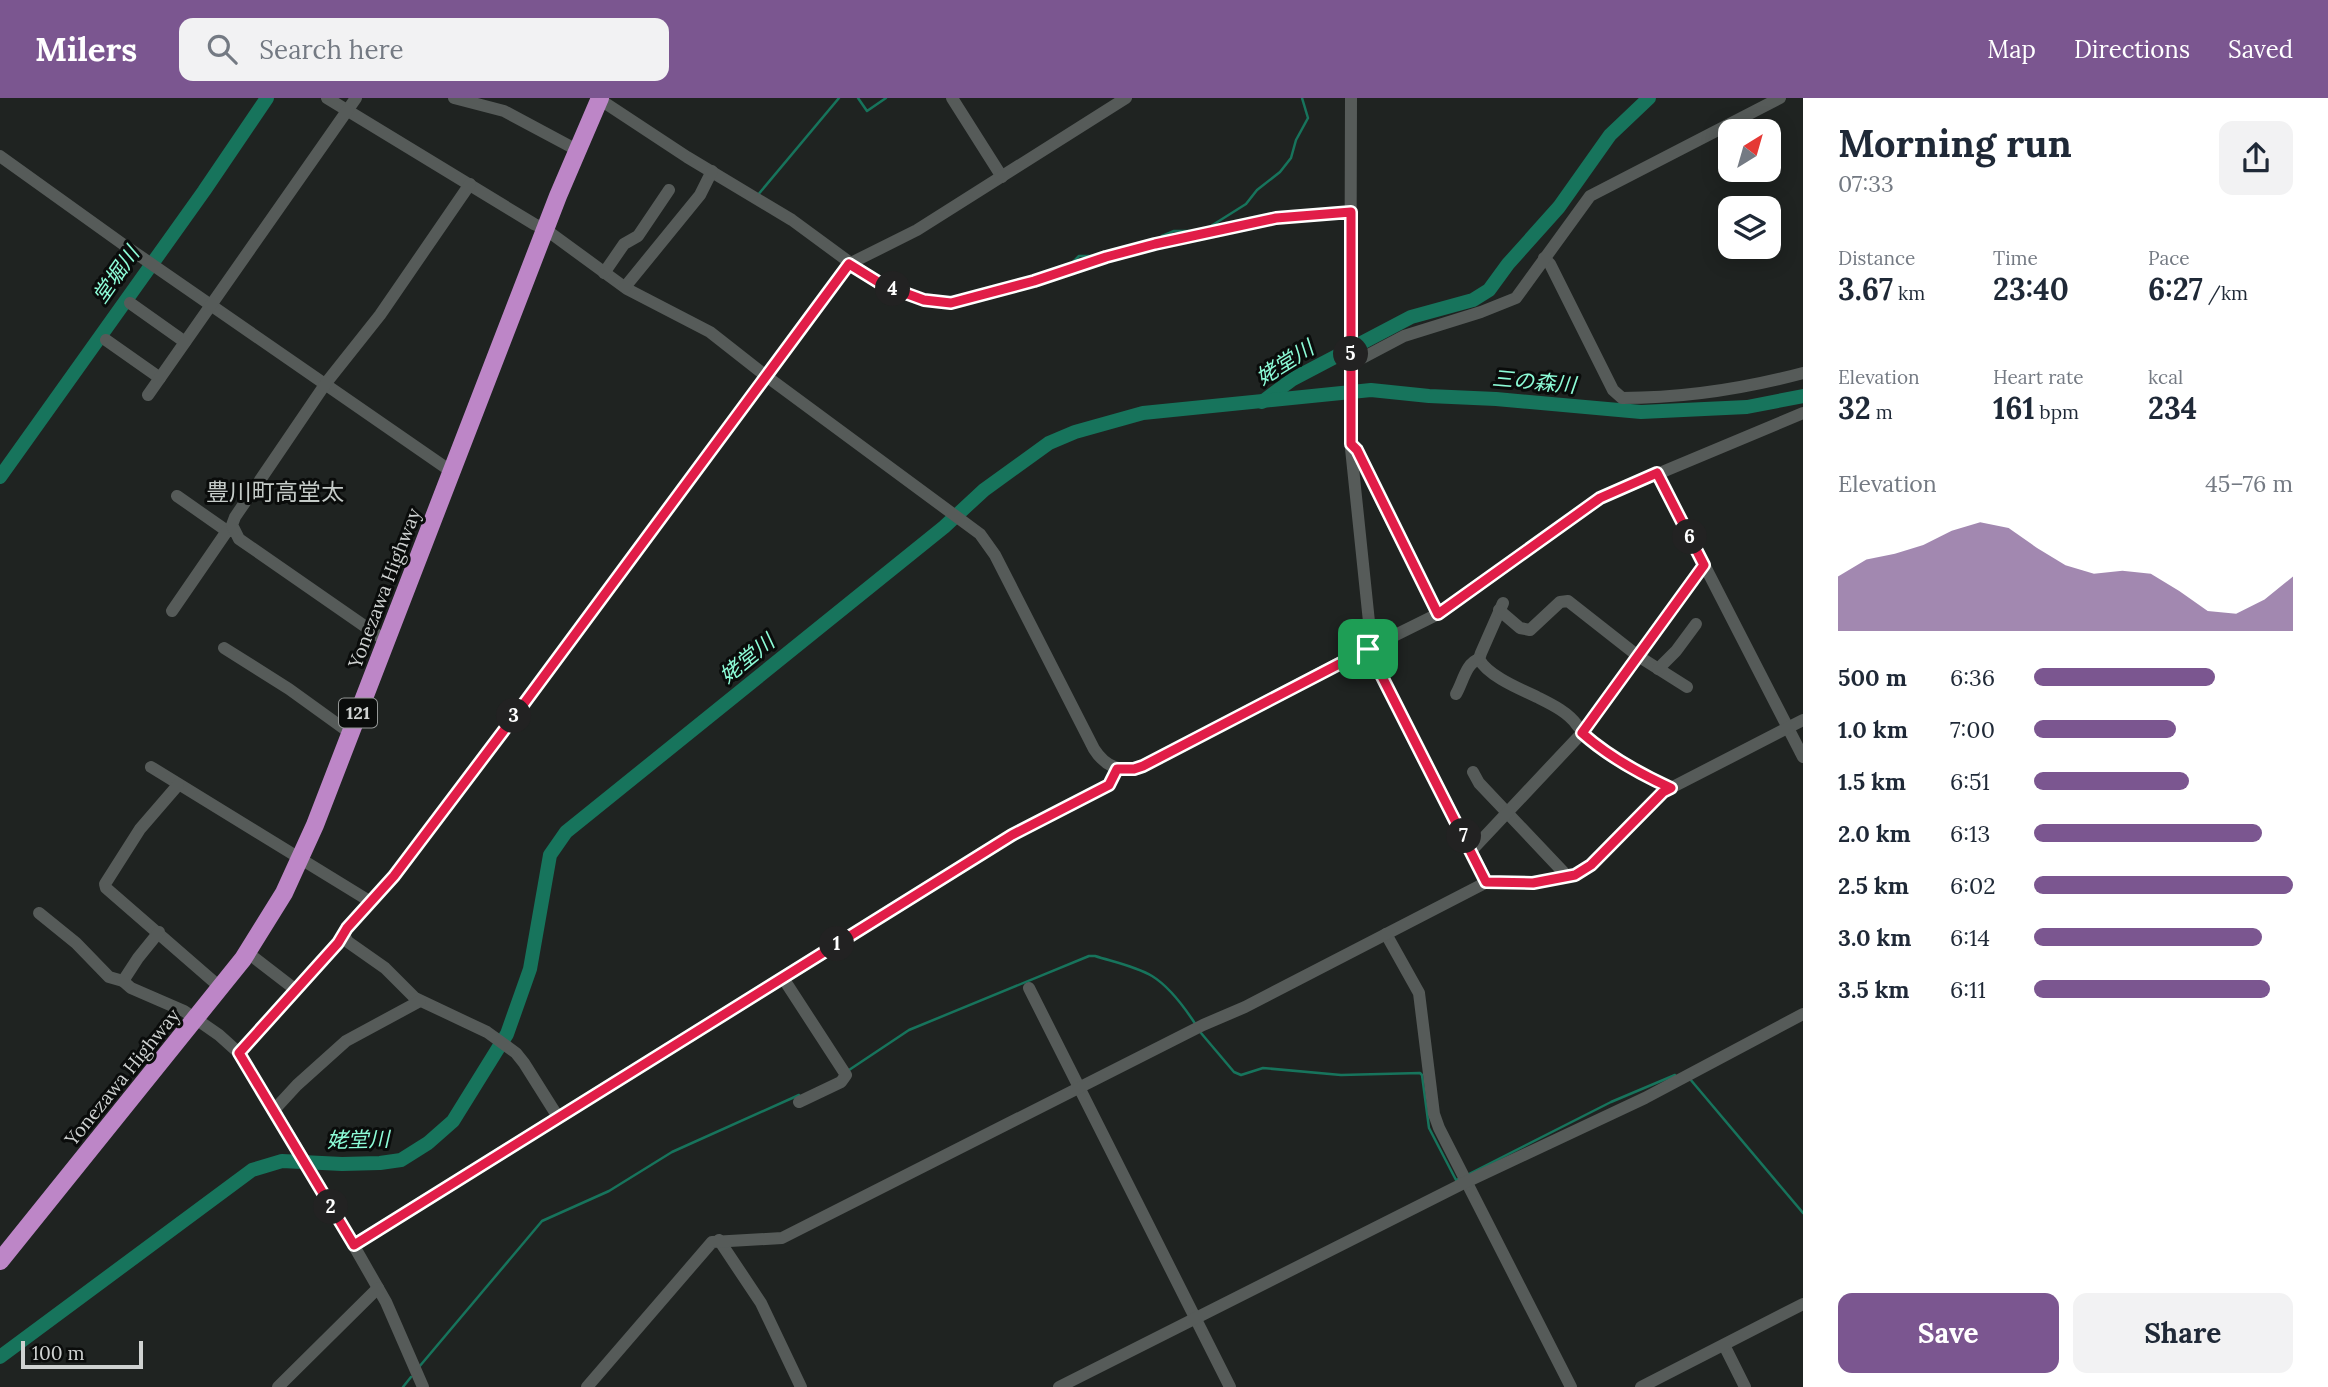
<!DOCTYPE html>
<meta charset="utf-8">
<style>
:root{--surface:#fff;--page:#f2f2f3;--text:#1f2937;--muted:#747a83;--accent:#7b5690}
body{margin:0;font-family:Lora,"Noto Sans JP",serif;background:var(--page);color:var(--text);height:100vh;display:flex;flex-direction:column;font-size:26px;white-space:nowrap}
*{box-sizing:border-box;margin:0}
p{font-size:23px;color:var(--muted)}
.icon{flex:none;width:38px;height:38px;fill:none;stroke:currentColor;stroke-width:2;stroke-linecap:round;stroke-linejoin:round}
.map{position:relative;flex:1;overflow:hidden}
.side{display:flex;flex-direction:column;background:var(--surface);width:525px}
.side>*{flex:none}
.needle{width:46px;rotate:37deg}
.tools{position:absolute;left:1718px;top:21px;display:grid;gap:14px}
.tools a{display:grid;place-items:center;width:63px;height:63px;border-radius:14px;background:var(--surface);box-shadow:0 4px 18px #0003;font-size:35px}
.scale{position:absolute;left:21px;bottom:18px;width:122px;box-sizing:border-box;padding-left:7px;border:4px solid #cfd2d1;border-top:0;font-size:19px;line-height:24px;white-space:nowrap;color:#cfd2d1;-webkit-text-stroke:5px #0a0c0b;paint-order:stroke}
.pin{position:absolute;display:grid;place-items:center;width:60px;height:60px;color:#fff;margin:-30px;border-radius:14px;box-shadow:0 4px 10px #0006}
.km{position:absolute;width:35px;height:35px;margin:-18px;border-radius:50%;background:#222;color:#fff;font-size:19px;line-height:35px;text-align:center}
.round{display:grid;place-items:center;flex:none;width:74px;height:74px;border-radius:14px;background:var(--page)}
.headline{display:flex;align-items:center;justify-content:space-between;height:119px;padding:0 35px}
h1{font-size:38px;font-weight:800;line-height:52px}
.metrics{display:grid;grid-template-columns:repeat(3,1fr);gap:10px;height:119px;padding:7px 35px}
.metrics div{display:grid;align-content:center}
.metrics b{font-size:30px;font-weight:800}
.metrics small{font-size:19px;font-weight:400}
.metrics p{font-size:19px}
.chart{height:196px;padding:14px 35px}
.chart p{display:flex;justify-content:space-between}
.chart svg{width:100%;height:126px;margin-top:7px;fill:var(--accent);opacity:.7}
.cta{display:flex;gap:14px;margin-top:auto;padding:14px 35px}
.cta a{flex:1;height:80px;border-radius:14px;background:var(--accent);color:#fff;font-size:28px;font-weight:800;line-height:80px;text-align:center}
.cta a+a{background:var(--page);color:var(--text)}
ul{padding:0 35px;list-style:none;font-size:23px}
li{display:grid;grid-template-columns:112px 84px 1fr;align-items:center;height:52px}
li i{height:18px;border-radius:9px;background:var(--accent)}
header{display:flex;align-items:center;gap:42px;box-sizing:border-box;height:98px;padding:0 35px;background:var(--accent);color:#fff}
header strong{font-size:33px}
nav{display:flex;gap:38px;margin-inline-start:auto;font-size:24px}
.search{width:490px;height:63px;background:var(--page);display:flex;align-items:center;gap:18px;box-sizing:border-box;padding:0 24px;border-radius:14px;color:var(--muted);font-size:26px}
main{display:flex;flex:1;min-height:0}
.map>svg:first-child{display:block}
.lines{fill:none;stroke-linecap:round;stroke-linejoin:round}
.stream{stroke:#17745c;stroke-width:2.5}
.river{stroke:#17745c;stroke-width:14}
.minor{stroke:#565b59;stroke-width:12}
.highway{stroke:#bd86c7;stroke-width:18}
.route-casing{stroke:#fff;stroke-width:14}
.route{stroke:#e11d48;stroke-width:9}
.labels{text-anchor:middle;stroke-width:6;stroke-linejoin:round;paint-order:stroke}
.shield{fill:#0a0c0b;stroke:#949796;stroke-width:2}
.shield-label{font-size:18px;font-weight:bold;fill:#cfd2d1}
.street-label{font-size:19px;fill:#cfd2d1;stroke:#0a0c0b}
.water-label{font-size:21px;font-style:italic;fill:#8dfdd8;stroke:#0a0c0b}
.quarter-label{font-size:23px;fill:#c5cbc8;stroke:#0a0c0b}
</style>
<header>
<strong>Milers</strong>
<div class="search"><svg class="icon" aria-label="search" viewBox="0 0 24 24"><circle cx="10" cy="10" r="6"/><path d="M15 15l6 6"/></svg>Search here</div>
<nav><a>Map</a><a>Directions</a><a>Saved</a></nav>
</header>
<main>
<div class="map">
<svg width="1803" height="1289" viewBox="0 0 1803 1289">
<rect width="100%" height="100%" fill="#1f2321"/>
<g class="lines">
<g class="stream">
<polyline points="858,0 867,13 886,0"/>
<polyline points="757,98 839,0"/>
<polyline points="1211,128 1246,106 1257,92 1280,74 1291,60 1296,42 1308,20 1302,0"/>
<polyline points="1162,138 1174,133 1189,133"/>
<polyline points="1071,166 1079,158 1092,158"/>
<polyline points="1201,935 1234,974 1241,977 1263,970 1341,977 1420,975 1422,977 1429,1030 1456,1082 1458,1081"/>
<path d="M849,972L909,932L1089,858H1095C1114,864 1135,868 1152,878C1170,889 1185,910 1196,927"/>
<polyline points="1690,981 1803,1115"/>
<polyline points="1467,1077 1611,1004 1675,977"/>
<polyline points="419,1269 542,1123 609,1093 672,1054 799,997"/>
<polyline points="403,1289 411,1279"/>
</g>
<g class="river">
<polyline points="1262,304 1293,281 1411,219 1473,202 1489,192 1508,166 1559,109 1610,37 1649,0"/>
<polyline points="0,379 204,93 267,0"/>
<polyline points="0,1259 252,1072 282,1063 342,1066 380,1065 401,1062 428,1045 453,1023 507,936 530,871 550,757 566,734 944,429 984,392 1049,345 1075,334 1143,315 1371,292 1429,298 1496,301 1641,314 1747,309 1803,298"/>
</g>
<g class="minor">
<path d="M327,0L534,126L545,131L627,191L710,234L766,278L980,436L995,457L1094,651C1106,670 1122,675 1143,668L1339,565L1438,516L1600,400L1803,315"/>
<polyline points="454,0 504,13 577,52"/>
<polyline points="952,0 1002,79"/>
<polyline points="1351,0 1350,341 1371,543 1368,551 1487,784"/>
<polyline points="599,1 687,59 792,122 875,183 924,202 951,205 1034,183 1106,159 1155,146 1276,120 1351,114"/>
<polyline points="0,58 124,147 452,374"/>
<path d="M1544,160L1550,166L1613,292L1622,300C1684,300 1743,291 1803,275"/>
<polyline points="604,175 624,146 638,138 669,92"/>
<polyline points="625,189 700,97 712,73"/>
<polyline points="130,205 185,244"/>
<polyline points="106,242 160,280"/>
<polyline points="1351,266 1404,238 1481,214 1516,200 1590,98 1780,0"/>
<polyline points="148,297 356,0"/>
<polyline points="1354,349 1438,516"/>
<polyline points="1657,375 1803,659"/>
<polyline points="177,398 227,433 234,433"/>
<path d="M1503,505L1481,555L1479,561C1488,578 1520,591 1537,599C1551,606 1568,614 1577,627C1583,634 1588,640 1595,647C1618,665 1644,678 1671,690"/>
<polyline points="1499,512 1520,530 1530,532 1560,504 1568,503 1638,558 1687,589"/>
<polyline points="172,513 227,433"/>
<polyline points="386,543 239,441 232,427 235,419 326,285 380,217 470,86"/>
<polyline points="224,550 289,591 350,635"/>
<polyline points="1658,571 1676,553 1696,526"/>
<path d="M1456,596C1463,584 1466,565 1479,561"/>
<polyline points="151,669 371,804"/>
<polyline points="1473,674 1479,685 1568,779"/>
<polyline points="178,687 140,731 105,786 106,790 221,890"/>
<polyline points="1472,752 1582,635 1704,467"/>
<polyline points="39,815 76,845 109,879 123,883"/>
<polyline points="159,834 138,860 123,883 131,890 184,913 196,921 219,937 239,955 314,1078 386,1204 423,1289"/>
<polyline points="343,836 348,844 385,870 415,900 487,934 516,955 524,965 558,1019"/>
<polyline points="1386,836 1419,895 1434,1016 1439,1030 1571,1289"/>
<polyline points="248,855 296,892"/>
<polyline points="783,880 846,977 841,984 799,1004"/>
<polyline points="1029,890 1230,1289"/>
<polyline points="239,955 338,845 347,830 394,778 511,623 849,166 917,132 1126,0"/>
<polyline points="274,1012 297,987 346,943 420,903"/>
<polyline points="719,1142 761,1205 801,1289"/>
<polyline points="353,1147 1012,737 1109,687 1117,671"/>
<polyline points="1724,1247 1745,1289"/>
<polyline points="278,1289 378,1190"/>
<polyline points="587,1289 712,1144 782,1140 1203,927 1245,909 1487,784 1533,785 1575,777 1591,767 1663,694 1803,622"/>
<polyline points="1059,1289 1466,1084 1645,1000 1803,916"/>
<polyline points="1641,1289 1803,1206"/>
</g>
<polyline class="highway" points="0,1163 243,861 284,795 315,727 558,98 600,0"/>
</g>
<g class="lines">
<g class="route-casing">
<path id="route" d="M1351,114V346L1357,352L1438,516L1600,400L1657,375L1704,467L1582,635C1609,659 1638,675 1671,690L1663,694L1591,767L1575,777L1533,785L1486,784L1368,551L1143,668L1134,671H1117L1109,687L1012,737L354,1147L239,955L338,845L347,830L394,778L511,623L849,166L883,187L924,202L951,205L1034,183L1106,159L1155,146L1276,120Z"/>
</g>
<use href="#route" class="route"/>
</g>
<g class="labels">
<rect class="shield" x="339" y="600.5" width="38" height="29" rx="5"/>
<g class="shield-label">
<text x="358" y="621">121</text>
</g>
<g class="street-label">
<text transform="translate(384 490) rotate(-69)" y="7">Yonezawa Highway</text>
<text transform="translate(122 979) rotate(-51)" y="7">Yonezawa Highway</text>
</g>
<g class="water-label">
<text transform="translate(116 177) rotate(-55)" y="7">堂堀川</text>
<text transform="translate(1285 265) rotate(-32)" y="7">姥堂川</text>
<text transform="translate(1534 284) rotate(5)" y="7">三の森川</text>
<text transform="translate(747 561) rotate(-39)" y="7">姥堂川</text>
<text transform="translate(358 1042) rotate(-1)" y="7">姥堂川</text>
</g>
<g class="quarter-label">
<text x="275" y="402">豊川町高堂太</text>
</g>
</g>
</svg>
<div class="tools">
<a><svg class="needle" viewBox="-14 -14 28 28"><path d="M0-13l5 13h-10z" fill="#e53935"/><path d="M0 13l5-13h-10z" fill="#747a83"/></svg></a>
<a><svg class="icon" aria-label="layers" viewBox="0 0 24 24"><path d="M12 4l9 5-9 5-9-5zM3 14l9 5 9-5"/></svg></a>
</div>
<div class="scale">100 m</div>
<div class="pin" style="left:1368px;top:551px;background:#1e9e55"><svg class="icon" aria-label="arrive" viewBox="0 0 24 24"><path d="M6 21V4h12l-3 4 3 4H6"/></svg></div>
<b class="km" style="left:837px;top:846px">1</b>
<b class="km" style="left:331px;top:1109px">2</b>
<b class="km" style="left:514px;top:618px">3</b>
<b class="km" style="left:893px;top:191px">4</b>
<b class="km" style="left:1351px;top:256px">5</b>
<b class="km" style="left:1690px;top:439px">6</b>
<b class="km" style="left:1464px;top:738px">7</b>
</div>
<section class="side">
<div class="headline"><div><h1>Morning run</h1><p>07:33</p></div><a class="round"><svg class="icon" aria-label="share" viewBox="0 0 24 24"><path d="M12 15V3M7 8l5-5 5 5M5 13v7h14v-7"/></svg></a></div>
<div class="metrics">
<div><p>Distance</p><b>3.67<small> km</small></b></div>
<div><p>Time</p><b>23:40</b></div>
<div><p>Pace</p><b>6:27<small> /km</small></b></div>
</div>
<div class="metrics">
<div><p>Elevation</p><b>32<small> m</small></b></div>
<div><p>Heart rate</p><b>161<small> bpm</small></b></div>
<div><p>kcal</p><b>234</b></div>
</div>
<div class="chart"><p><span>Elevation</span>45–76 m</p>
<svg viewBox="0 0 160 44" preserveAspectRatio="none"><path d="M0 44V25L10 19L20 17L30 14L40 9L50 6L60 8L70 15L80 21L90 24L100 23L110 24L120 30L130 37L140 38L150 33L160 25V44z"/></svg>
</div>
<ul>
<li><b>500 m</b>6:36<i style="width:70%"></i></li>
<li><b>1.0 km</b>7:00<i style="width:55%"></i></li>
<li><b>1.5 km</b>6:51<i style="width:60%"></i></li>
<li><b>2.0 km</b>6:13<i style="width:88%"></i></li>
<li><b>2.5 km</b>6:02<i style="width:100%"></i></li>
<li><b>3.0 km</b>6:14<i style="width:88%"></i></li>
<li><b>3.5 km</b>6:11<i style="width:91%"></i></li>
</ul>
<div class="cta"><a>Save</a><a>Share</a></div>
</section>
</main>
